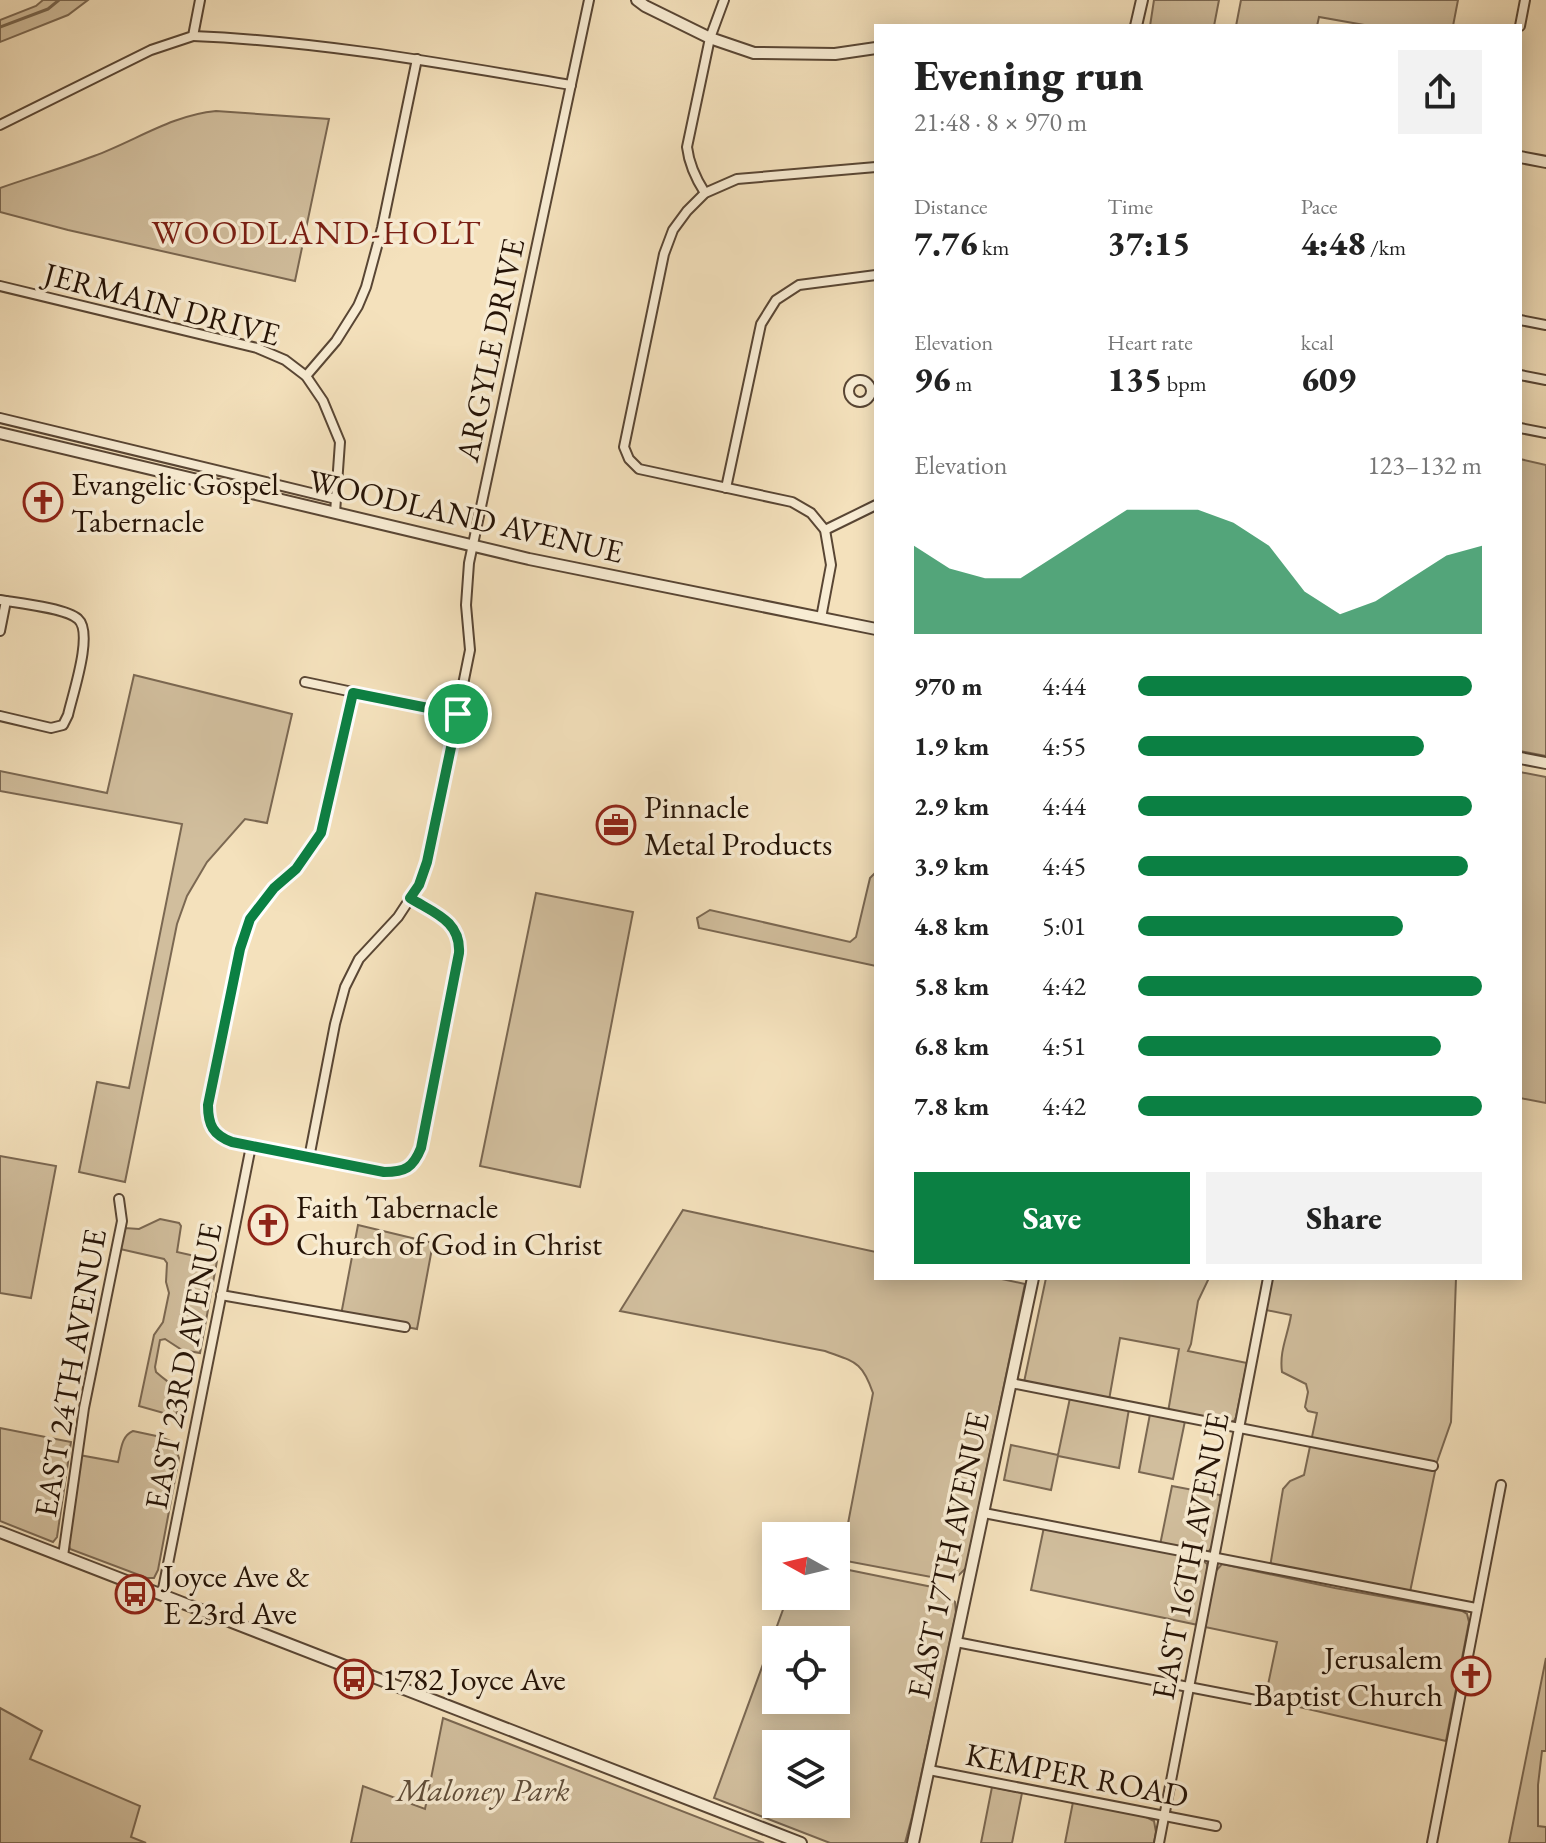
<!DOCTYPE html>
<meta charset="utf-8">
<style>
:root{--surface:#fff;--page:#f2f2f2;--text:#222;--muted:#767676;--accent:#0b8043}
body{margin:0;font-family:"EB Garamond",serif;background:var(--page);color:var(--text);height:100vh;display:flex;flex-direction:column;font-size:30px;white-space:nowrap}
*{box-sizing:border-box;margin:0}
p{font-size:26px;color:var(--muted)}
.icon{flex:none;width:44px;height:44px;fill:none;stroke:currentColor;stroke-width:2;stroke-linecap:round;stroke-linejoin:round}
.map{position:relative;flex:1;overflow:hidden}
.side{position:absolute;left:874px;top:24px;width:648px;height:1256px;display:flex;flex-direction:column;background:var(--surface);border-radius:0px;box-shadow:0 4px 20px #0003}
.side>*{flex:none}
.needle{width:52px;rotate:278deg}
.tools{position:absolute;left:762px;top:1522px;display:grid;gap:16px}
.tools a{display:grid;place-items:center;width:88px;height:88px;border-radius:0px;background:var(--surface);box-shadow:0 4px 20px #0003;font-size:40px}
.pin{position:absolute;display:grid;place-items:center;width:68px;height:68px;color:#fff;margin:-34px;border:4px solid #fff;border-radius:50%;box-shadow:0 2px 8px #0007}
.round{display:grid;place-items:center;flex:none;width:84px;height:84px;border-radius:0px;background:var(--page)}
.headline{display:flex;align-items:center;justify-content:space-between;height:136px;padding:0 40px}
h1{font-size:44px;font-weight:800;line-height:60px}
.stats{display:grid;grid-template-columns:repeat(3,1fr);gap:12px;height:136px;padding:8px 40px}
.stats div{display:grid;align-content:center}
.stats b{font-size:34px;font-weight:800}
.stats small{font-size:22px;font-weight:400}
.stats p{font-size:22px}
.chart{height:224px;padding:16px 40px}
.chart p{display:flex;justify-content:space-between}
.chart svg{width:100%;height:144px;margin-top:8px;fill:var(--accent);opacity:.7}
.primary-button{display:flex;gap:16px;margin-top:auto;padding:16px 40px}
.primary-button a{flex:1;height:92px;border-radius:0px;background:var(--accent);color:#fff;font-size:32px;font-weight:800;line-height:92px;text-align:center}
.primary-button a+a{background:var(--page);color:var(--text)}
ul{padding:0 40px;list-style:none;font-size:26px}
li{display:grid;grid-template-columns:128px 96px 1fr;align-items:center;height:60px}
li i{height:20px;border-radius:10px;background:var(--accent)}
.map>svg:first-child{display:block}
.green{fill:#d1be9d;stroke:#7b6852;stroke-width:2;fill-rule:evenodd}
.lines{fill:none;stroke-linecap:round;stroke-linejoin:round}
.stream{stroke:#77654e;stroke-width:3}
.minor-casing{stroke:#594634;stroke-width:12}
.tertiary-casing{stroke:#594634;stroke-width:14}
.minor{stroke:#f8ecd3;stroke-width:8}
.tertiary{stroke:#f8ecd3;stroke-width:10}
.route-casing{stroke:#fff;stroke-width:16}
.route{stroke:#0b8043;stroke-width:10}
.labels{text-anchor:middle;stroke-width:7;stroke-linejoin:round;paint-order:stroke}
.street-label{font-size:32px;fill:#251306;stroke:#f8ecd3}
.poi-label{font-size:32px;fill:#251306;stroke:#f8ecd3;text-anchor:start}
.park-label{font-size:32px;font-style:italic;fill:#614f3b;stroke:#f8ecd3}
.neighbourhood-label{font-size:34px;letter-spacing:2px;fill:#7a1f14;stroke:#f8ecd3}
</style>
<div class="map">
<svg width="1546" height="1843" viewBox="0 0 1546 1843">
<rect width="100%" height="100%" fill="#f4e1bc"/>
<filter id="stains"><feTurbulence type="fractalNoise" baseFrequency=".0025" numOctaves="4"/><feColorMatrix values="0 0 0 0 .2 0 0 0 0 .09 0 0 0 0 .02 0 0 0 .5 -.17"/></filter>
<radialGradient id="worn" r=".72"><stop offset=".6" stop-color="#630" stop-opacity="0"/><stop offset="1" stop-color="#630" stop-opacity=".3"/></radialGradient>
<g class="green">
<polygon points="43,0 88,0 68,15 0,42 0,20 36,6"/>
<polygon points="1154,0 1219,0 1214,26 1150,26"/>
<polygon points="1241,0 1458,0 1453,26 1370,26 1319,17 1317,26 1236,26"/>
<path d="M216,111L329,119L295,281L68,230L0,212V188C31,177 63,168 94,156C135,141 172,115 216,111Z"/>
<polygon points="1520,459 1546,465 1546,756 1520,751"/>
<polygon points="134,675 292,714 267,823 245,819 207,862 187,896 177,924 125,1182 79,1172 97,1082 129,1088 182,824 0,791 0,771 107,793"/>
<polygon points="1520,772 1546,777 1546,1103 1520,1098"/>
<polygon points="876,872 876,966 699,928 697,918 710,910 850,942 856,937 870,878"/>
<polygon points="536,893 633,912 580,1187 480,1166"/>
<polygon points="0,1156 56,1166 31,1298 0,1293"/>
<path d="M683,1210L876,1252V1278H997L1025,1284L966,1568L959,1575L947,1580L841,1560L873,1393C862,1361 855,1362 825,1351L620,1311Z"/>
<path d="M160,1219L179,1223L181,1226L177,1252L217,1261L200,1353L182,1350L165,1339L160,1340L155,1367L156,1372C176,1390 185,1387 176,1415L174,1416L139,1406L154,1335L163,1322L169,1293L166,1282L167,1263L164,1259L120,1249L125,1228L139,1229Z"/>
<polygon points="358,1225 433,1243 417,1329 341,1315"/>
<polygon points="1046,1278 1209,1278 1198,1301 1191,1344 1188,1351 1247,1363 1236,1417 1234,1421 1227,1422 1168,1412 1179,1349 1120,1338 1109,1400 1024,1382"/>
<path d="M1272,1278H1456L1451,1422L1437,1462L1410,1592L1270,1567L1283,1489L1290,1481L1304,1475L1317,1413L1308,1411L1305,1407L1308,1392L1306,1384L1282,1372C1279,1351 1288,1335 1291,1315L1266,1310Z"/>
<polygon points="1070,1398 1129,1409 1119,1468 1058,1456 1051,1490 1004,1480 1011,1445 1058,1455"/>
<polygon points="1150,1414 1185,1421 1173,1479 1139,1472"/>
<polygon points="0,1428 71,1442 57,1537 53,1542 0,1521"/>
<path d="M133,1431L161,1437L173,1442L179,1458L158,1570L154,1578H147L70,1549L67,1538L79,1455L118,1462C121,1451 121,1436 133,1431Z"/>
<polygon points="1172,1486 1220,1495 1221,1500 1212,1547 1208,1552 1203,1553 1160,1545"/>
<polygon points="1044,1527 1201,1559 1207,1564 1208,1569 1198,1625 1031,1590"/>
<polygon points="1222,1564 1335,1588 1462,1611 1467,1614 1469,1622 1446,1741 1265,1699 1277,1642 1205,1627 1215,1572"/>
<path d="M839,1568L942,1589L955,1602L956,1613L912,1817L905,1843H830L714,1798L788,1596H836V1582ZM776,1640H836V1700H776ZM776,1744H836V1804H776Z"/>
<polygon points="1546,1658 1546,1751 1542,1751 1538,1785 1538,1826 1546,1827 1546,1843 1509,1843"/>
<polygon points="0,1708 42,1731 30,1759 140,1806 131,1837 146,1843 0,1843"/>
<polygon points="443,1718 764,1843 351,1843 363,1786 425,1809"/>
<polygon points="992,1787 1022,1793 1012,1843 981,1843"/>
<polygon points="1073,1802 1140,1814 1154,1821 1156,1832 1154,1843 1065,1843"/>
</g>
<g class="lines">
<polyline class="stream" points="0,27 48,9 59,0"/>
<g class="minor-casing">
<g id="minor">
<polyline points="1520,26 1525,0"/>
<path d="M193,36C320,41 446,64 571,85"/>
<polyline points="0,125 151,50 193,36 200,0"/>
<path d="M705,193C696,179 689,164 687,147L710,38L724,0"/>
<polyline points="0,286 257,348 285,360 306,376 323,401 340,442 335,513"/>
<polyline points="1520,320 1546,325"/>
<polyline points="1520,375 1546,380"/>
<polyline points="306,376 336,341 358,306 366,287 382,228 417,59"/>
<circle cx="860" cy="391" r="11"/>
<polyline points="0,418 336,499"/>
<polyline points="1520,428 1546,433"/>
<polyline points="726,488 761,324 776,300 799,285 876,275"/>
<polyline points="825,530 876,505"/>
<path d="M0,600C18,603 66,608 78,619C94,633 72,696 68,715L63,725L51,728L0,716"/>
<polyline points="821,618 831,565 825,530 811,513 792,502 639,469 629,459 624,447 664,254 673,230 687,211 705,193 737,179 876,167"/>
<polyline points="0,631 6,601"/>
<polyline points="305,682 458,714"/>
<path d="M353,693L321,833L296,869L274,888L250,919L240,949L208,1105V1119L214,1131L222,1138L232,1142L384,1172C405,1172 413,1168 421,1148L459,953C461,921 434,913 410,898"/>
<polyline points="309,1158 335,1024 345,987 359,959 398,917 419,885 427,862 470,650 466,605 469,563 589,0"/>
<polyline points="221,1295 405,1327"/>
<polyline points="1011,1383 1433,1466"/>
<polyline points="984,1513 1476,1608"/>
<polyline points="63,1556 84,1408 122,1221 119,1199"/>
<polyline points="162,1594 251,1146"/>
<polyline points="956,1642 1261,1701"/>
<polyline points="929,1770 1216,1826"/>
<polyline points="1159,1843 1268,1278"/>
<polyline points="1432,1843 1501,1485"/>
</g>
</g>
<g class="tertiary-casing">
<g id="tertiary">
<polyline points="637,0 645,6 710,38 754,53 835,54 876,48"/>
<polyline points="1136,26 1142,0"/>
<polyline points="1520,157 1546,162"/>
<polyline points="0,433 529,559 876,629"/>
<polyline points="1520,758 1546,763"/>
<polyline points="0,1532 801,1843"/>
<polyline points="913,1843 1033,1278"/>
</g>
</g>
<use href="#minor" class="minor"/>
<use href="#tertiary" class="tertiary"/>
</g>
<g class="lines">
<g class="route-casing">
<path id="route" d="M353,693L458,714L427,862L419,885L410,898C434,913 461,921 459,953L421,1148C413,1168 405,1172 384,1172L232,1142C213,1135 208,1125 208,1105L240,949L250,919L274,888L296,869L321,833Z"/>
</g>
<use href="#route" class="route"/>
</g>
<defs>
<g id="church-ring" transform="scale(2)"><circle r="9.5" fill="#f8ecd3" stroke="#8f2418" stroke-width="1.5"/><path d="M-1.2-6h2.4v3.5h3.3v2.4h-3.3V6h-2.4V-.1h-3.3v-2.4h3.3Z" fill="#8f2418"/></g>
<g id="office-ring" transform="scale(2)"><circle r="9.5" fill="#f8ecd3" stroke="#8f2418" stroke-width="1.5"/><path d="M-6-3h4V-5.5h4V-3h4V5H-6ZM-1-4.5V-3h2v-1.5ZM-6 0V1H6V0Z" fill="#8f2418"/></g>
<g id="bus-ring" transform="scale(2)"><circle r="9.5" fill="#f8ecd3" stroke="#8f2418" stroke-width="1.5"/><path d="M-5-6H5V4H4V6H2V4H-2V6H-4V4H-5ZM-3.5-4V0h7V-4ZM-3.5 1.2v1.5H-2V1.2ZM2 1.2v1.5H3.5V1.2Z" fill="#8f2418"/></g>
</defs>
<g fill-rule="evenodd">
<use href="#church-ring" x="43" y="502"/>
<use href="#office-ring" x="616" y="825"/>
<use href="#church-ring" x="268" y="1225"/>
<use href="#bus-ring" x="135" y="1594"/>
<use href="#church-ring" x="1471" y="1676"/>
<use href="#bus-ring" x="354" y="1679"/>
</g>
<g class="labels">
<g class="street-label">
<text transform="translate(162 304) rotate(15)" y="11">JERMAIN DRIVE</text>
<text transform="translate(490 350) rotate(-78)" y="11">ARGYLE DRIVE</text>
<text transform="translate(466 516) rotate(13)" y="11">WOODLAND AVENUE</text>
<text transform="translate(183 1366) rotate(-79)" y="11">EAST 23RD AVENUE</text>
<text transform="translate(70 1373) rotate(-80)" y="11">EAST 24TH AVENUE</text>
<text transform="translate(948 1555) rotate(-78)" y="11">EAST 17TH AVENUE</text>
<text transform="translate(1190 1556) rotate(-79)" y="11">EAST 16TH AVENUE</text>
<text transform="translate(1077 1775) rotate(11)" y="11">KEMPER ROAD</text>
</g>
<g class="poi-label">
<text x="71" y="495">Evangelic Gospel<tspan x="71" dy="37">Tabernacle</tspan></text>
<text x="644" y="818">Pinnacle<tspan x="644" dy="37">Metal Products</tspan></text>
<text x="296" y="1218">Faith Tabernacle<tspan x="296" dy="37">Church of God in Christ</tspan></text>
<text x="163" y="1587">Joyce Ave &amp;<tspan x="163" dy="37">E 23rd Ave</tspan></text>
<text x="1443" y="1669" text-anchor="end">Jerusalem<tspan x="1443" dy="37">Baptist Church</tspan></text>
<text x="382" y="1690">1782 Joyce Ave</text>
</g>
<g class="park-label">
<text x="483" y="1801">Maloney Park</text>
</g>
<g class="neighbourhood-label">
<text x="317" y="244">WOODLAND-HOLT</text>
</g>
</g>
<rect width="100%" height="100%" filter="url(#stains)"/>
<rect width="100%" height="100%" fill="url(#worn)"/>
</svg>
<div class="tools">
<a><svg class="needle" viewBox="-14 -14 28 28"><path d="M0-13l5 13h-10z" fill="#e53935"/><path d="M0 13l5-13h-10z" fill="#767676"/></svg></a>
<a><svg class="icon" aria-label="locate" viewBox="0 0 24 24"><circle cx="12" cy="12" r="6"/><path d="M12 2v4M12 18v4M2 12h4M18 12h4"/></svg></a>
<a><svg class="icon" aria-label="layers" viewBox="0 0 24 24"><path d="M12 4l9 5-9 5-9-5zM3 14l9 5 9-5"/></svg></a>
</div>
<div class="pin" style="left:458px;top:714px;background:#1e9e55"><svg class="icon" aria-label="arrive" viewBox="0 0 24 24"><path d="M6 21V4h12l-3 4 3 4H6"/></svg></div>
<section class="side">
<div class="headline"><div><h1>Evening run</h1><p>21:48 · 8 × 970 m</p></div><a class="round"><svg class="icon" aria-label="share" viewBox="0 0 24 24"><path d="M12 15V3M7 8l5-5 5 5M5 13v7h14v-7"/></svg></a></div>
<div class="stats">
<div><p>Distance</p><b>7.76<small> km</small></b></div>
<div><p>Time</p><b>37:15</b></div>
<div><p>Pace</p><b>4:48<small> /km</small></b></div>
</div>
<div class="stats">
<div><p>Elevation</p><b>96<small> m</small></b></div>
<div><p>Heart rate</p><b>135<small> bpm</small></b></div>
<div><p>kcal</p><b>609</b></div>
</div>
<div class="chart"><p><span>Elevation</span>123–132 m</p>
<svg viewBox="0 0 160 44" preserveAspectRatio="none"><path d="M0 44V17L10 24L20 27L30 27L40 20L50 13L60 6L70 6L80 6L90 10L100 17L110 31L120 38L130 34L140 27L150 20L160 17V44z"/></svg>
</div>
<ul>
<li><b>970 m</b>4:44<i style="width:97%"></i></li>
<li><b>1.9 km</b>4:55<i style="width:83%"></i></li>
<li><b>2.9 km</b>4:44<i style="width:97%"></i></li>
<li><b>3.9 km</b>4:45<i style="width:96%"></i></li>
<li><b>4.8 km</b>5:01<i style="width:77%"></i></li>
<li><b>5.8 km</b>4:42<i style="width:100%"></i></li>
<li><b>6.8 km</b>4:51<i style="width:88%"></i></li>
<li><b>7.8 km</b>4:42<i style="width:100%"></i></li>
</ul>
<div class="primary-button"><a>Save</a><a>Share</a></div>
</section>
</div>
